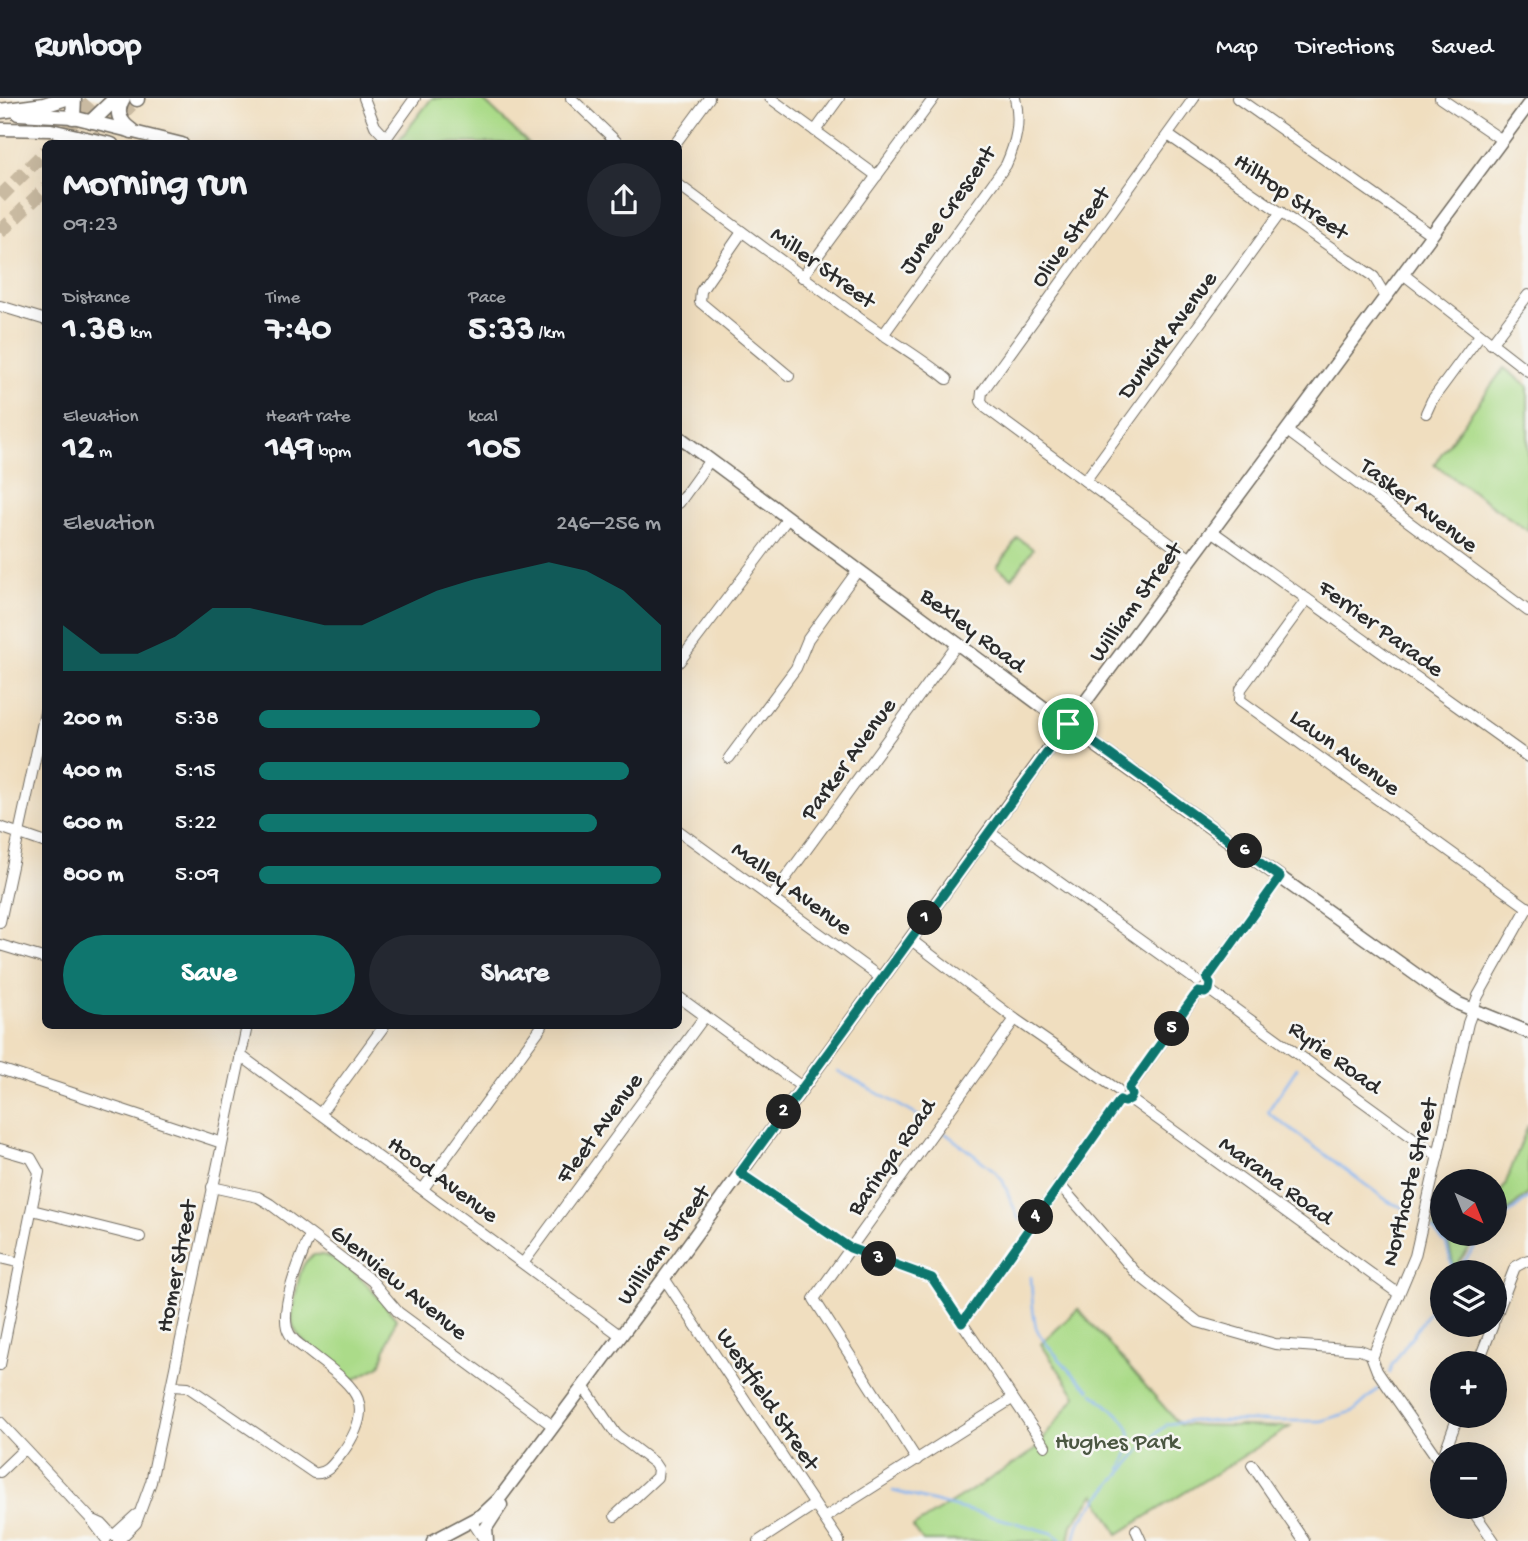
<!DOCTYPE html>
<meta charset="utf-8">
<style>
:root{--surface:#171b24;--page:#242831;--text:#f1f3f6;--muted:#9ea1a6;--line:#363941;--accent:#0f766e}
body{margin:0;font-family:"Gochi Hand",sans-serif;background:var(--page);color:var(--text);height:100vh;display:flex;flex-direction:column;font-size:26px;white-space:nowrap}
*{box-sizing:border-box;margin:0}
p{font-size:23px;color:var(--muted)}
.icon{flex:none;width:38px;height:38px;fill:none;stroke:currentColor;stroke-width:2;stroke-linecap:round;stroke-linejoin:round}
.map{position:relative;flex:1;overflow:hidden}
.details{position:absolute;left:42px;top:42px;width:640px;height:889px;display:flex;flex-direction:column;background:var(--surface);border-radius:10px;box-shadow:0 7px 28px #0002}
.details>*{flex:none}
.needle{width:46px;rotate:137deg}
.tools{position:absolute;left:1430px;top:1071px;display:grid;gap:14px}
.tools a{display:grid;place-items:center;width:77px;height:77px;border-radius:50%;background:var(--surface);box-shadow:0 7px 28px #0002;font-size:35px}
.pin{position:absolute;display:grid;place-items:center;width:60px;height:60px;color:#fff;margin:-30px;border:4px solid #fff;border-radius:50%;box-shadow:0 2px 7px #0007}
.km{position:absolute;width:35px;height:35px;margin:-18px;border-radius:50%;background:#222;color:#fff;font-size:19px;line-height:35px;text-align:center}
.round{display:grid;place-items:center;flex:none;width:74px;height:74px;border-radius:37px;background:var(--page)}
.head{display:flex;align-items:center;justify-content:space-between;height:119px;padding:0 21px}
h1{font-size:38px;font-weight:800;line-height:52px}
.stats{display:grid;grid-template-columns:repeat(3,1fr);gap:10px;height:119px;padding:7px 21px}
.stats div{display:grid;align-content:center}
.stats b{font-size:35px;font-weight:800}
.stats small{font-size:19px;font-weight:400}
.stats p{font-size:19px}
.chart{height:196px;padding:14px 21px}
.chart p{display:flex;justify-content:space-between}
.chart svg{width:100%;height:126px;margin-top:7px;fill:var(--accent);opacity:.7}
.primary-button{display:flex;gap:14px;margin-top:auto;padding:14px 21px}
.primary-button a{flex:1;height:80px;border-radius:42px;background:var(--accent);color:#fff;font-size:28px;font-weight:800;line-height:80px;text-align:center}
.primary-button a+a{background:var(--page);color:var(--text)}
ul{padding:0 21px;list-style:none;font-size:23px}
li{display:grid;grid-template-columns:112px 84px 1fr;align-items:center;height:52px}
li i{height:18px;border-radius:9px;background:var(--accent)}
header{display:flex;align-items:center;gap:42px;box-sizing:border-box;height:98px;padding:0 35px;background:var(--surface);border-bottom:2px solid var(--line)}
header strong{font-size:33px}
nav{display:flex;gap:38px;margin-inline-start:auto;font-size:24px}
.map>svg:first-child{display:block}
.green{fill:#abdb89;stroke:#6b835a;stroke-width:2}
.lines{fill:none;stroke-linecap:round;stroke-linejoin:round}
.stream{stroke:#85b4f0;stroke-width:2.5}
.highway-tunnel{stroke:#c9baa1;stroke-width:14;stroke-dasharray:14 7;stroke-linecap:butt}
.minor-casing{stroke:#706a5f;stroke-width:12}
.major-casing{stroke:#706a5f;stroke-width:15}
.highway-casing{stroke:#706a5f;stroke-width:17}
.minor{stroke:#fff;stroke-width:10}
.major{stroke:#fff;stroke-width:12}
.highway{stroke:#fff;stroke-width:14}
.route-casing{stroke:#fff;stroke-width:14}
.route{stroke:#0f766e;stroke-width:9}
.labels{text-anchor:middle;stroke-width:5;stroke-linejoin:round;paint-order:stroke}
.street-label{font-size:24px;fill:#2b2b2b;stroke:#f6f6f2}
.park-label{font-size:24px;fill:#4b5742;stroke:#f6f6f2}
</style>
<header>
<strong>Runloop</strong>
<nav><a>Map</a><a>Directions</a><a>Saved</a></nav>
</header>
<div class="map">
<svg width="1528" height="1443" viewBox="0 0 1528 1443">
<rect width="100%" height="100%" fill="#f6f6f2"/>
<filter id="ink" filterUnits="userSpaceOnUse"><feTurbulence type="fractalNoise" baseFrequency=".0143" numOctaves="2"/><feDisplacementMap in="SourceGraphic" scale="14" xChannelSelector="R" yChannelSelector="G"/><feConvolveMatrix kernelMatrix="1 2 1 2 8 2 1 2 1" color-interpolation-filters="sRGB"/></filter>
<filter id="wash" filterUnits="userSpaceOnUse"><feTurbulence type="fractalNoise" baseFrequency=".00686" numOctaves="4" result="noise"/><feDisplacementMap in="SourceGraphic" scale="28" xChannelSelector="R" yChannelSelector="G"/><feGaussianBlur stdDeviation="1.57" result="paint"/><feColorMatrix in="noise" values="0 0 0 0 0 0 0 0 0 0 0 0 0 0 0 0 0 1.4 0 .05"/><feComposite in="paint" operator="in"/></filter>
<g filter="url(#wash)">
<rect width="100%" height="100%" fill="#f0debf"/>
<g class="green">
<polygon points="432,0 481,0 528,45 397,45"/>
<polygon points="1504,270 1528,288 1528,433 1434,366"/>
<polygon points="1018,440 1033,451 1012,480 997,469"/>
<polygon points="1528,1027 1528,1096 1495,1124 1495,1103 1505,1087"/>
<polygon points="1436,1122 1442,1128 1442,1136 1450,1136 1460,1145 1468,1136 1480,1136 1454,1170 1449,1147 1434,1130"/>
<path d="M314,1157C344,1153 379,1200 396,1221L380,1268L353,1282C338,1270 297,1245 293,1227C290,1215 295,1202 297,1189C300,1176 301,1164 314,1157Z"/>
<polygon points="1078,1211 1180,1327 1290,1329 1118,1436 1095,1396 1072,1427 1069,1443 923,1443 913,1429 1034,1353 1076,1298 1041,1246"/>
</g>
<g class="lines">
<g class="stream">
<polyline points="1297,970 1268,1013 1270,1016 1389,1104 1412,1113"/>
<polyline points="838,973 922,1020"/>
<polyline points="945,1035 995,1073 1002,1081 1019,1122"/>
<polyline points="1494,1128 1528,1100"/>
<polyline points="1433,1132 1446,1146 1454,1174"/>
<polyline points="1456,1174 1485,1136"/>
<path d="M1031,1179C1032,1195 1032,1213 1036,1229C1039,1241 1079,1283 1090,1292"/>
<polyline points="1390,1275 1392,1267 1442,1195"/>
<path d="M1093,1295C1124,1322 1144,1329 1121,1371"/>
<polyline points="893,1393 1013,1424"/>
<polyline points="1016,1425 1052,1435 1063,1443"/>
<polyline points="1074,1443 1078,1427 1087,1414 1151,1340 1168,1326 1192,1323 1321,1323 1354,1313 1378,1291"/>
</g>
</g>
</g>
<g filter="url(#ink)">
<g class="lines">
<g class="highway-tunnel">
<polyline points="53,46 94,0"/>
<polyline points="91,46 137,1"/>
<polyline points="0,99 46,53"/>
<polyline points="0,134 46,90"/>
</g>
<g class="minor-casing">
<g id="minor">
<polyline points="364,0 375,28 386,40"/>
<polyline points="571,0 619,46"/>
<polyline points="770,0 877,78"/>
<polyline points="1237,0 1432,137"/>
<polyline points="1440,0 1502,42"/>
<polyline points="815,33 839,0"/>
<polyline points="1168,37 1374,179 1386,199"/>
<polyline points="382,46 415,0"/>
<polyline points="675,46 709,0"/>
<path d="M679,87C739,131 799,176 859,220C888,241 919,258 947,281"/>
<polyline points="742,134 701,193 700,204 789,278"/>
<polyline points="1403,176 1528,273"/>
<polyline points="802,179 934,0"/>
<polyline points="0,208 46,222"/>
<path d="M883,237L1006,67C1016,45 1021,24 1015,0"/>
<polyline points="1491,246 1528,197"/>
<polyline points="1426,315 1432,302 1480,237"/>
<polyline points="1287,333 1528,513"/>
<polyline points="1085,383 1281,114"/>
<polyline points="679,405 710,362"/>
<polyline points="1212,433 1528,659"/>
<polyline points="1191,461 986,310 981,303 982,294 1194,0"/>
<polyline points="1307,501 1241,591 1240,602 1528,810"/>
<polyline points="679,564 788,420"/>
<polyline points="729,660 796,570 808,541 858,472"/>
<polyline points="0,729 46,745"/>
<polyline points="679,733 881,880"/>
<polyline points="988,733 1197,883"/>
<polyline points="771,800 958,545"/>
<polyline points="0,824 46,610"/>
<polyline points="910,841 1015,921 1118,992"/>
<polyline points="0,847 46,861"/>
<polyline points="1207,881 1280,779"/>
<polyline points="1209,892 1438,1058"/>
<polyline points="679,899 802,989"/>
<polyline points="240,957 621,1238"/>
<polyline points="0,971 222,1045"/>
<polyline points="1129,991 1198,894"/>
<polyline points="1130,1001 1399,1196"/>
<polyline points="320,1016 384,928"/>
<polyline points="0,1051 31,1060 39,1074 0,1267"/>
<polyline points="740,1075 850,1150 932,1180 1045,1348"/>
<polyline points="1059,1086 1137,1176 1198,1224 1275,1246 1360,1252 1373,1257"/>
<polyline points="212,1089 258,1099 270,1106 372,1183 398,1214 553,1328"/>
<polyline points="423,1091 542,928"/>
<polyline points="32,1112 140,1139"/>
<polyline points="0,1160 21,1165"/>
<polyline points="524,1164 705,918"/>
<polyline points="664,1180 839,1443"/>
<polyline points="1494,1223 1515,1169 1528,1162"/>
<polyline points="962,1225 1120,1002"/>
<polyline points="1478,1265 1493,1227"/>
<path d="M172,1288L188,1289L314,1375C327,1377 334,1365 342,1355C382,1301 349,1286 308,1253C300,1247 290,1241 287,1230C281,1204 301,1160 310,1137"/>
<polyline points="583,1288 616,1336 654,1365 658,1371 657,1379 615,1418"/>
<polyline points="0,1324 91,1421 106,1441"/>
<polyline points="1444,1356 1458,1318"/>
<polyline points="917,1362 814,1201 1015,921"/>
<polyline points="1252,1367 1304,1443"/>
<polyline points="1442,1367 1377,1273 1372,1260 1415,1158 1468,925 1478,898 1528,809"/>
<polyline points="0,1374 24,1351"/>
<polyline points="1470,1409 1494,1443"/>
<polyline points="824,1420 1012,1301"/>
<polyline points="91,1421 102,1426 112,1437"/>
<polyline points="472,1423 485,1443"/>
<polyline points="1136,1432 1141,1443"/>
<polyline points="114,1437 136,1417"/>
<polyline points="118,1443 136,1425 151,1384 247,928"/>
<polyline points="759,1443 814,1407"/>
</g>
</g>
<g class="major-casing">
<g id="major">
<polyline points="18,16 73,19 182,46"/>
<polyline points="0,31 51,32 112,46"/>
<polyline points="679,339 1055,618 1443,896 1459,906 1528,934"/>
<polyline points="433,1443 482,1417 499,1401 517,1377 664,1180 1059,637 1077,615 1528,7"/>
<polyline points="487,1443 486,1430 501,1407"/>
</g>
</g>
<g class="highway-casing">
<g id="highway">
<path d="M123,0C115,14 119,24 132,33"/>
<polyline points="137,1 137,0"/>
<polyline points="0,13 44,7 66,0"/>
<polyline points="73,19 74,0"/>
<polyline points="92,23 116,0"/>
</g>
</g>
<use href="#minor" class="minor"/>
<use href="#major" class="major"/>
<use href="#highway" class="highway"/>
</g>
</g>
<g class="lines" filter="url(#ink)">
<g class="route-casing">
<polygon id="route" points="1068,626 1280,779 1207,881 1210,886 1209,892 1205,895 1198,894 1193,900 1129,990 1132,997 1130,1001 1124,1004 1120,1002 962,1225 932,1180 850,1150 740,1075"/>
</g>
<use href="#route" class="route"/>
</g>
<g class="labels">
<g class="street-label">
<text transform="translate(1292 97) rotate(35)" y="8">Hilltop Street</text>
<text transform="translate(946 111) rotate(-55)" y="8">Junee Crescent</text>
<text transform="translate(1069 138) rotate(-54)" y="8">Olive Street</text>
<text transform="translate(824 168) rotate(36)" y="8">Miller Street</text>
<text transform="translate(1166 236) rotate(-54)" y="8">Dunkirk Avenue</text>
<text transform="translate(1420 406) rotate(37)" y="8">Tasker Avenue</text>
<text transform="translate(1134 503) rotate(-54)" y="8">William Street</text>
<text transform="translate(1382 529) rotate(36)" y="8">Ferrier Parade</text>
<text transform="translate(974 531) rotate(37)" y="8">Bexley Road</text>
<text transform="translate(1346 653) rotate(36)" y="8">Lawn Avenue</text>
<text transform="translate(847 660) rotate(-54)" y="8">Parker Avenue</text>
<text transform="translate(793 789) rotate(36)" y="8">Malley Avenue</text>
<text transform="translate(1336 958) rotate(36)" y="8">Ryrie Road</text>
<text transform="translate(598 1029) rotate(-54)" y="8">Fleet Avenue</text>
<text transform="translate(890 1058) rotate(-55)" y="8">Baringa Road</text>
<text transform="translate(444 1080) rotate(36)" y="8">Hood Avenue</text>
<text transform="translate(1277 1081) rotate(36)" y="8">Marana Road</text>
<text transform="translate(1408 1084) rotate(-76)" y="8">Northcote Street</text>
<text transform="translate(662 1146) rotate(-54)" y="8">William Street</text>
<text transform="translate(175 1168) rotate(-79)" y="8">Homer Street</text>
<text transform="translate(400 1183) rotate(39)" y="8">Glenview Avenue</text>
<text transform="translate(769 1300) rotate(56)" y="8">Westfield Street</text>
</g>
<g class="park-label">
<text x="1117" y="1350">Hughes Park</text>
</g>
</g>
</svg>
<div class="tools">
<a><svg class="needle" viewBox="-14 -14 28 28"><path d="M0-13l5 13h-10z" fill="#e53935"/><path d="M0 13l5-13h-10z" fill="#9ea1a6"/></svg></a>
<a><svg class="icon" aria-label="layers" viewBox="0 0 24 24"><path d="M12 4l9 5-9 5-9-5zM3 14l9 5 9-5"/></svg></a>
<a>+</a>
<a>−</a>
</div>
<div class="pin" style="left:1068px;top:626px;background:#1e9e55"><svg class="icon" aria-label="arrive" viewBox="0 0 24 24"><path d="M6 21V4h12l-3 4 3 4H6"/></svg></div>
<b class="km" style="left:925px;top:820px">1</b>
<b class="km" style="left:784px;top:1014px">2</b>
<b class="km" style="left:879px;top:1161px">3</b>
<b class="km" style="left:1036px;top:1119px">4</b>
<b class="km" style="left:1172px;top:931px">5</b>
<b class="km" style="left:1245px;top:753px">6</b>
<section class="details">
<div class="head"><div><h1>Morning run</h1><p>09:23</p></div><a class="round"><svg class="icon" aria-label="share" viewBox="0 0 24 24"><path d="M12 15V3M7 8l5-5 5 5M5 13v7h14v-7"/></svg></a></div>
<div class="stats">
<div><p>Distance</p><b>1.38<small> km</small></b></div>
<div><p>Time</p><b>7:40</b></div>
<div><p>Pace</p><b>5:33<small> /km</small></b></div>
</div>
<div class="stats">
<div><p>Elevation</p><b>12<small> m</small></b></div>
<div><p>Heart rate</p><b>149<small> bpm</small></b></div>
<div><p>kcal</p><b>105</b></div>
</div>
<div class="chart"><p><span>Elevation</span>246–256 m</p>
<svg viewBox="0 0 160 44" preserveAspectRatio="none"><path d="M0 44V28L10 38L20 38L30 32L40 22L50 22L60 25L70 28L80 28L90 22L100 16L110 12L120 9L130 6L140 9L150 16L160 28V44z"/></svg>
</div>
<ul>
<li><b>200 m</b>5:38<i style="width:70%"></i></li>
<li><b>400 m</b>5:15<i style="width:92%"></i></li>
<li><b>600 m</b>5:22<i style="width:84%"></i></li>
<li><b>800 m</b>5:09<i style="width:100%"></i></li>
</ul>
<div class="primary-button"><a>Save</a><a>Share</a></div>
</section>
</div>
